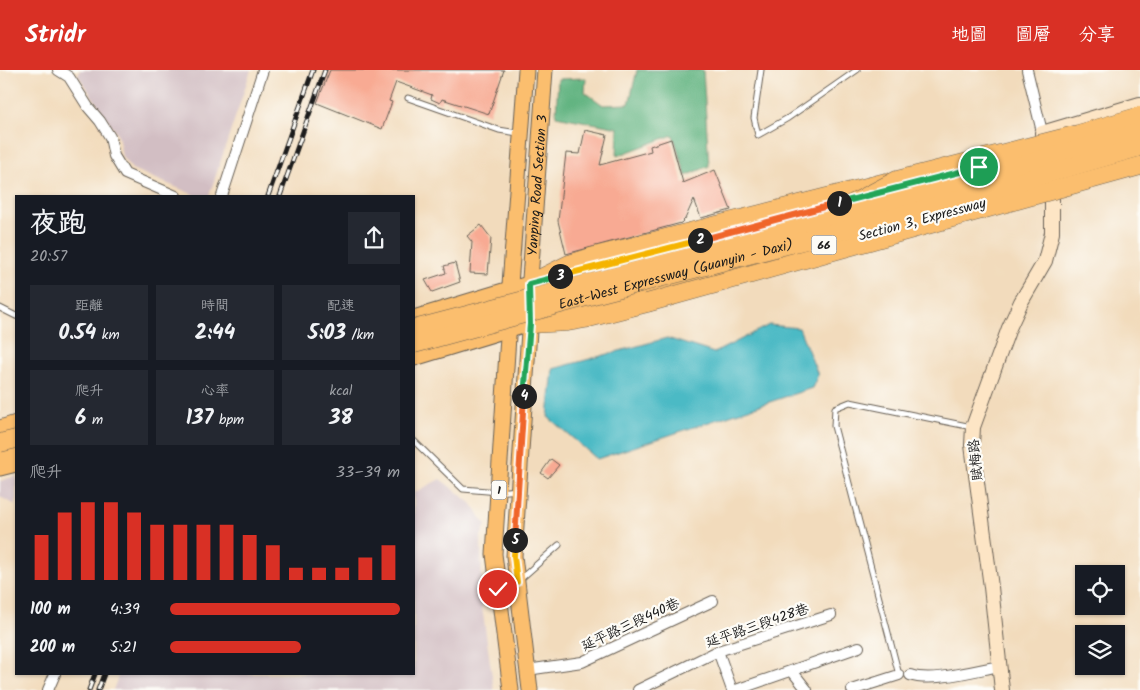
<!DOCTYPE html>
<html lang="zh-TW">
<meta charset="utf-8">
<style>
:root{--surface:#171b24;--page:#242831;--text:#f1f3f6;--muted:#9ea1a6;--accent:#d93025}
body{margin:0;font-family:Kalam,"LXGW WenKai TC",sans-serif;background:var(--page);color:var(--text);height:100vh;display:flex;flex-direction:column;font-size:19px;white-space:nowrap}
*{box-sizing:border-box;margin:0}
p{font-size:16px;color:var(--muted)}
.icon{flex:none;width:28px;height:28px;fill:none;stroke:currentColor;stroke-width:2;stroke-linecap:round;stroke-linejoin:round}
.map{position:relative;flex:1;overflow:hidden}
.side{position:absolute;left:15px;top:125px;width:400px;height:480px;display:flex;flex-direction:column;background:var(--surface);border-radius:0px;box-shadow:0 1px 4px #0004}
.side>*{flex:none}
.tools{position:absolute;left:1075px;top:495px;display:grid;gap:10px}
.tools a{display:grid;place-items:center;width:50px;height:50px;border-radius:0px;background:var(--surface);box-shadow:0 1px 4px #0004;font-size:25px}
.pin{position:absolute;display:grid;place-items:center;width:42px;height:42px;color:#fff;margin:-21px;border:2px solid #fff;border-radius:50%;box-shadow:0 1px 5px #0007}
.km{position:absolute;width:25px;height:25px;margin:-12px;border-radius:50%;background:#222;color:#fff;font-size:14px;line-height:25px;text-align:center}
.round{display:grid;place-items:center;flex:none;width:52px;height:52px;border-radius:0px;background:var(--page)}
.head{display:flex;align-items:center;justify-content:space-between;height:85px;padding:0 15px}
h1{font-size:28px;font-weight:700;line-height:38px}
.figures{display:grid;grid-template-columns:repeat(3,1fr);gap:8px;height:85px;padding:5px 15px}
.figures div{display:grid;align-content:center;border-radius:0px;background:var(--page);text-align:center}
.figures b{font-size:21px;font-weight:700}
.figures small{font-size:14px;font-weight:400}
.figures p{font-size:14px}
.chart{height:140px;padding:10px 15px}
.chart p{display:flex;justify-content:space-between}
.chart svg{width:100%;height:90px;margin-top:5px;stroke:var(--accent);stroke-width:6}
ul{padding:0 15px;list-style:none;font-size:16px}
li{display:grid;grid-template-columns:80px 60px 1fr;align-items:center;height:38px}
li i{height:12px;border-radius:6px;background:var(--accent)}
header{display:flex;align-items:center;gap:30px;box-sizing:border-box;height:70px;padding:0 25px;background:var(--accent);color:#fff}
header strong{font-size:24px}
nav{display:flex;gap:28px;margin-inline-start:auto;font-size:18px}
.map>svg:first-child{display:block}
.industrial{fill:#d2bec3}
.forest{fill:#62b481;stroke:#3f684e}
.water{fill:#4cbac5;stroke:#346b70}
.building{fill:#f8aa93}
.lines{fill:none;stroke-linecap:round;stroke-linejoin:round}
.lane-casing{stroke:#675f54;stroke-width:7}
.street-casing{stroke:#675f54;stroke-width:12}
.secondary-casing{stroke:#675f54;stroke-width:16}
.primary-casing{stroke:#675f54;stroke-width:17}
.highway-casing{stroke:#675f54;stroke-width:19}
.lane{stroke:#fff;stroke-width:5}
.street{stroke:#fff;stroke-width:10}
.secondary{stroke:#fde5c5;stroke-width:14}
.primary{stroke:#fbbe6e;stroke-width:15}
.highway{stroke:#fbbe6e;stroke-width:18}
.rail-casing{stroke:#1c1c1c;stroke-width:5}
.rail{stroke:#fdfcf7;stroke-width:3;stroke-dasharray:9;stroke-linecap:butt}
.highway-bridge-casing{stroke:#675f54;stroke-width:19;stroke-linecap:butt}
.highway-bridge{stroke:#fbbe6e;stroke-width:18}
.split-1-casing{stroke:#fff;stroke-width:10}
.split-2-casing{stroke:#fff;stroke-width:10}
.split-3-casing{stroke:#fff;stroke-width:10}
.split-4-casing{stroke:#fff;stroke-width:10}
.split-5-casing{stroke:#fff;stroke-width:10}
.split-6-casing{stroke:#fff;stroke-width:10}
.split-1{stroke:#22a559;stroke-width:6}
.split-2{stroke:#f0652b;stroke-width:6}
.split-3{stroke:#f5b400;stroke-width:6}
.split-4{stroke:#22a559;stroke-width:6}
.split-5{stroke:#f0652b;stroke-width:6}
.split-6{stroke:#f5b400;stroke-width:6}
.labels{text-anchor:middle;stroke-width:4.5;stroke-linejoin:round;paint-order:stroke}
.shield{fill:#fdfcf7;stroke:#605f5e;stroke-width:1}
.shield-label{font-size:12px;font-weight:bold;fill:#1c1c1c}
.street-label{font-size:14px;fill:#1c1c1c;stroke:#fdfcf7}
</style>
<header>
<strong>Stridr</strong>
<nav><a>地圖</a><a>圖層</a><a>分享</a></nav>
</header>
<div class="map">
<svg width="1140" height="620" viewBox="0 0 1140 620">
<rect width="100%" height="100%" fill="#fdfcf7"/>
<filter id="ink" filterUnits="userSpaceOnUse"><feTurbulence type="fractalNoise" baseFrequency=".02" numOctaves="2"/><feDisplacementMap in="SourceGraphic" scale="10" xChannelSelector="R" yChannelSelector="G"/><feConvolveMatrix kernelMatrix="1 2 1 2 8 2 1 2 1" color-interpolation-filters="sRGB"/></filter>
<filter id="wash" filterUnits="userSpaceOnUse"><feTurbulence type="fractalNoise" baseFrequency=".0096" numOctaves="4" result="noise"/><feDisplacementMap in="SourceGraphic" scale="20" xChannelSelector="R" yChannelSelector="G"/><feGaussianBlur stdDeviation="1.12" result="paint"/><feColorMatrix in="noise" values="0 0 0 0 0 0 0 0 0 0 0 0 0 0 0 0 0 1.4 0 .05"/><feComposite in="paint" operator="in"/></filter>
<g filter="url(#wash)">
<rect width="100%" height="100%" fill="#f2dbbc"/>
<g class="industrial">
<polygon points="80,0 251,0 209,126 197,126 132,99 122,87 118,65 78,5"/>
<polygon points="16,406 16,435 0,427 0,411"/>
<polygon points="440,409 471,433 486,455 481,466 482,537 494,620 113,620 119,604 414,604 414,423"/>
</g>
<polygon class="forest" points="637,0 703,0 709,96 686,106 673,65 617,86 618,58 556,46 558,9 586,8 585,22 603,35 629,34"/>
<polygon class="water" points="769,255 799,258 818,305 812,318 597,389 548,347 553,299 667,268 714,283"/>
<g id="blocks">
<g class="building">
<polygon points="330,0 504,0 489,44 442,29 440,33 431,29 432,25 396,12 389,31 392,32 382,59 317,33"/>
<polygon points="585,60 607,65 600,95 651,81 650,76 671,69 683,113 715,100 731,140 701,148 694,129 685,149 681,153 566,184 558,151 566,83 580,84"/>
<polygon points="481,155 491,168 488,204 470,203 472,172 467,166"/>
<polygon points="455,193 460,212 432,222 425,210 446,203 444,196"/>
<polygon points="551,389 559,395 548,408 541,403"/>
</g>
</g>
</g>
<g filter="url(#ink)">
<use href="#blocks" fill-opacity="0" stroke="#675f54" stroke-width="1"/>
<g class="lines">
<g class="lane-casing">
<g id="lane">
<polyline points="761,0 754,48 758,65 788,48 857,0"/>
<polyline points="408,28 499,60 518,63"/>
<polyline points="0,238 16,246"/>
<polyline points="414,371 463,419 499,422 516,420"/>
<polyline points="501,518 517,512 559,475"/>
<polyline points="899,605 834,356 835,338 850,332 972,357"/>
</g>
</g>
<g class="street-casing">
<g id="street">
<polyline points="58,0 69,7 88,37 100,51 110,67 114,86 125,104 176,126"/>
<polyline points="1027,0 1044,70"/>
<polyline points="222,126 263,0"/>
<polyline points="718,581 732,620"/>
<polyline points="527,600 582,592 713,531"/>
<polyline points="792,601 807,620"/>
<path d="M910,605C932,613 976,600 1000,596"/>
<polyline points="48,620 55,604"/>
<polyline points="638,620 718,581 831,545"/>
<polyline points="736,620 859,577"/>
<polyline points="852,620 899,605"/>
</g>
</g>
<g class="secondary-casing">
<g id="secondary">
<polyline points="1042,63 1140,34"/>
<polyline points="1002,620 991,517 972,375 973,357 1009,258 1021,232 1045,191 1052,163 1052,115"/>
</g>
</g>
<g class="primary-casing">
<g id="primary">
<path id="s1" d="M529,223L545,0"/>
<polyline points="509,228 526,0"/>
<polyline points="530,246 514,486 530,620"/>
<polyline points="414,248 510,219 856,129"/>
<polyline points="509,251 494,484 511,620"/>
<polyline points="414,288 549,247 817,177"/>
<polyline points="0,358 16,353"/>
<polyline points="0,398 16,394"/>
</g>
</g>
<g class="highway-casing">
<g id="highway">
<polyline points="529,214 569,194 591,187 886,112"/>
<polyline points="530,254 568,252 585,249 647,233"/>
<polyline points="0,388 16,383"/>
</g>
</g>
<use href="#lane" class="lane"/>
<use href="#street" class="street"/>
<use href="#secondary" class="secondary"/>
<use href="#primary" class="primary"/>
<use href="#highway" class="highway"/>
<g class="rail-casing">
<g id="rail">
<polyline points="268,126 313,0"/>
<polyline points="280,126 325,0"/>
<polyline points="89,620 95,604"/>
<polyline points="98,620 104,604"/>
</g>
</g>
<use href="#rail" class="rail"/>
<g class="highway-bridge-casing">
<g id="highway-bridge">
<polyline points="844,138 897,110 1078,64 1140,46"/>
<polyline points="647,233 1140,96"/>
<polyline points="414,259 815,153 1140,62"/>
<path id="s2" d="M414,274L597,224L911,143L1140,77"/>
<polyline points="0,373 16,369"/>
</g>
</g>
<use href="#highway-bridge" class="highway-bridge"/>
</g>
</g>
<g class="lines" filter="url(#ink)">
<g class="split-1-casing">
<polyline id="split-1" points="839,133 979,97"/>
</g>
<g class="split-2-casing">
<polyline id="split-2" points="700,170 839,133"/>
</g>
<g class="split-3-casing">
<polyline id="split-3" points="560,206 700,170"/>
</g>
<g class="split-4-casing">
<polyline id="split-4" points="524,326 530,254 529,214 560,206"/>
</g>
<g class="split-5-casing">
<polyline id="split-5" points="515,470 524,326"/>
</g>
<g class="split-6-casing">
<polyline id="split-6" points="498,519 517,512 514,486 515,470"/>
</g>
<use href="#split-1" class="split-1"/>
<use href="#split-2" class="split-2"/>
<use href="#split-3" class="split-3"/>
<use href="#split-4" class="split-4"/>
<use href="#split-5" class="split-5"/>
<use href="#split-6" class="split-6"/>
</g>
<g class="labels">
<g class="shield">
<rect x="811.5" y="165.5" width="25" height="19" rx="4"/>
<rect x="491.5" y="410.5" width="15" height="19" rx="4"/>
</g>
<g class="shield-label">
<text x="824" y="179">66</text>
<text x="499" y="424">1</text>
</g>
<g class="street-label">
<text dy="5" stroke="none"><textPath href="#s1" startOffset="108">Yanping Road Section 3</textPath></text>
<text transform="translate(922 149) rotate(-15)" y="5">Section 3, Expressway</text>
<text dy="5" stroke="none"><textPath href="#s2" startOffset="271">East-West Expressway (Guanyin - Daxi)</textPath></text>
<text transform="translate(975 390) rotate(-96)" y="5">賦梅路</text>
<text transform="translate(630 554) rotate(-25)" y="5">延平路三段440巷</text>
<text transform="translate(757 555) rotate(-19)" y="5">延平路三段428巷</text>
</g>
</g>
</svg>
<div class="tools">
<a><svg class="icon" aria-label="locate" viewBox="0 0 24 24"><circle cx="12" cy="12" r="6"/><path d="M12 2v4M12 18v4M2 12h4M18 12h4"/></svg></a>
<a><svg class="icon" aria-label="layers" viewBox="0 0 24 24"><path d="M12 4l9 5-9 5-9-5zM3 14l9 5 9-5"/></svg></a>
</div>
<div class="pin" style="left:979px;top:97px;background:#1e9e55"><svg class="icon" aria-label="arrive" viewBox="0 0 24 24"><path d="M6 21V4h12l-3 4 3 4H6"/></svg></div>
<div class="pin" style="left:498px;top:519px;background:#d93025"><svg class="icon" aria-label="check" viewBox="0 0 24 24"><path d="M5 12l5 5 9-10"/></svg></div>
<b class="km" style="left:839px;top:133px">1</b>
<b class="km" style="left:700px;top:170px">2</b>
<b class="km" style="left:560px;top:206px">3</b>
<b class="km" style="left:524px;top:326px">4</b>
<b class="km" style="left:515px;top:470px">5</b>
<section class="side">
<div class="head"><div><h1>夜跑</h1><p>20:57</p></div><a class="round"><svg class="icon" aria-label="share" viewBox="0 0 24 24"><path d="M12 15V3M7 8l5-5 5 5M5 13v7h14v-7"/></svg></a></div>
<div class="figures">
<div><p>距離</p><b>0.54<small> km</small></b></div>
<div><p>時間</p><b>2:44</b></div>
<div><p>配速</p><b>5:03<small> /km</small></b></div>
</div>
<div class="figures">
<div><p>爬升</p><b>6<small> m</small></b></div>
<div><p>心率</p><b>137<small> bpm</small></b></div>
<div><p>kcal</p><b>38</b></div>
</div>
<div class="chart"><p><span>爬升</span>33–39 m</p>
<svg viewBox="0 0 160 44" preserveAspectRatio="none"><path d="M5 44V22M15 44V11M25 44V6M35 44V6M45 44V11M55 44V17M65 44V17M75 44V17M85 44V17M95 44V22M105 44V27M115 44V38M125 44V38M135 44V38M145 44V33M155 44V27"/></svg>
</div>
<ul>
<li><b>100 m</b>4:39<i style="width:100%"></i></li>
<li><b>200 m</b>5:21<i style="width:57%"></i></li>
</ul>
</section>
</div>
